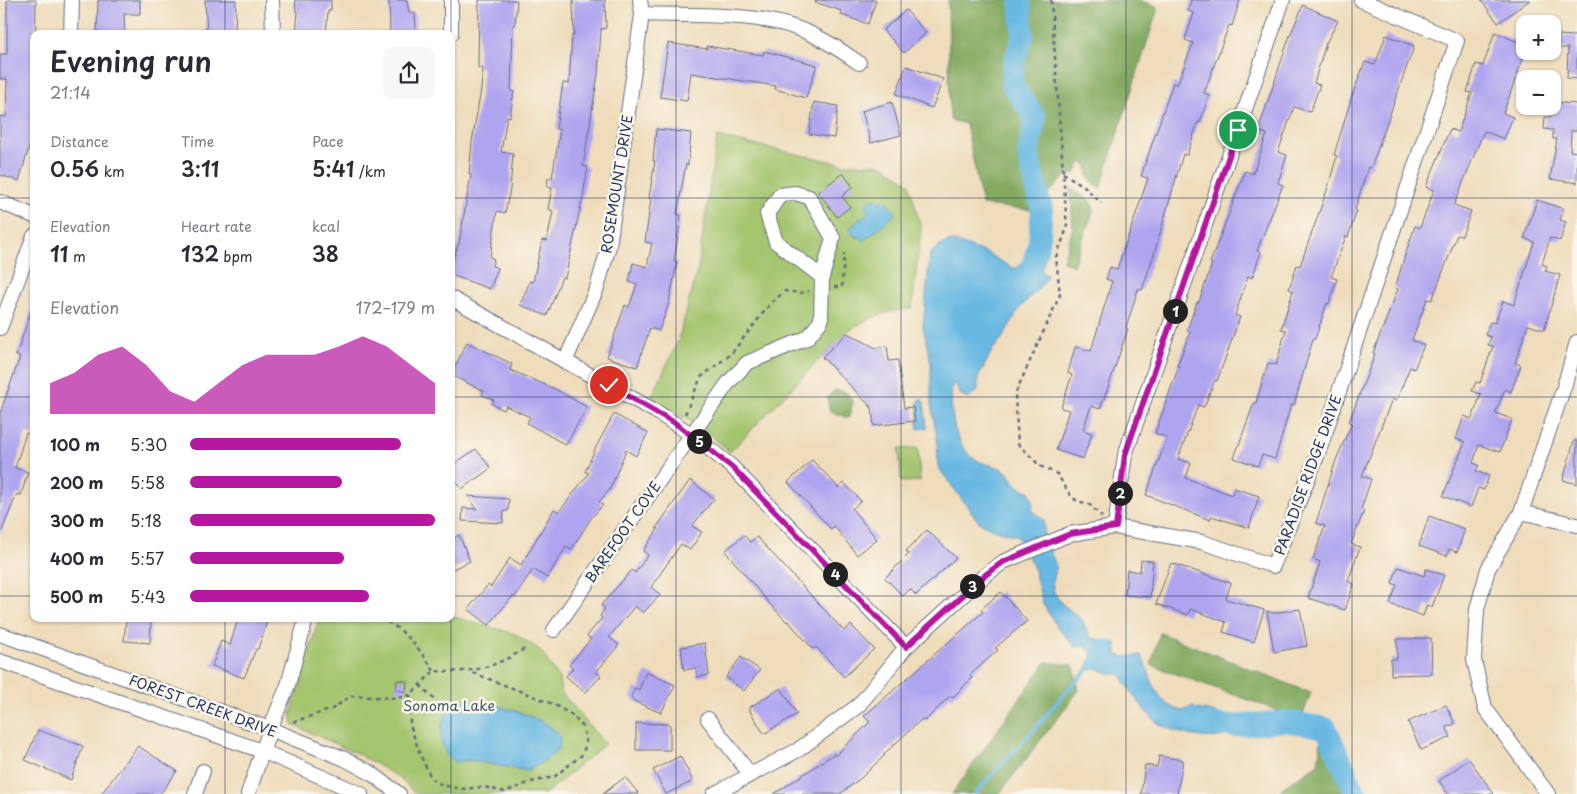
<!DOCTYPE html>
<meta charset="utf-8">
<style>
:root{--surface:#fff;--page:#f7f7f7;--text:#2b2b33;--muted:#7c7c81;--accent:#b5179e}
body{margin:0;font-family:"Playpen Sans",sans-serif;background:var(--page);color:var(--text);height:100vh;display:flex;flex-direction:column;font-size:19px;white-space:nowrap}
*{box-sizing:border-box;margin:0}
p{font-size:16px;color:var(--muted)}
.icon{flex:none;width:28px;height:28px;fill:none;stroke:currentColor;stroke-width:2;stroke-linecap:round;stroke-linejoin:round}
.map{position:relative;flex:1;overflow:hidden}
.panel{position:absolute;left:30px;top:30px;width:425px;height:592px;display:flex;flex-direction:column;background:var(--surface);border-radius:10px;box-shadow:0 1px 4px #0004}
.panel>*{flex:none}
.fabs{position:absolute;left:1516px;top:15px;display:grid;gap:10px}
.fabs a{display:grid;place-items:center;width:45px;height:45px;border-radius:10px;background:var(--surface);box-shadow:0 1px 4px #0004;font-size:25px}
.pin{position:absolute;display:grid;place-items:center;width:42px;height:42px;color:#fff;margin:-21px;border:2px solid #fff;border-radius:50%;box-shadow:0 1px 5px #0007}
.km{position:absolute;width:25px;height:25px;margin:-12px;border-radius:50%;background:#222;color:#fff;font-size:14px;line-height:25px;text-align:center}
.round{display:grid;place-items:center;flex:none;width:52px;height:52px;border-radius:10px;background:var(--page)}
.headline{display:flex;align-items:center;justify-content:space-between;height:85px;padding:0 20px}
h1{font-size:28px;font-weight:600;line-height:38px}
.stats{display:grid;grid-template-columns:repeat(3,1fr);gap:8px;height:85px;padding:5px 20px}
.stats div{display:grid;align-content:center}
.stats b{font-size:21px;font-weight:600}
.stats small{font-size:14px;font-weight:400}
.stats p{font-size:14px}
.chart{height:140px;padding:10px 20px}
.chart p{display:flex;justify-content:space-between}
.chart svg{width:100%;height:90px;margin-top:5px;fill:var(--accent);opacity:.7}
ul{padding:0 20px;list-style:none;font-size:16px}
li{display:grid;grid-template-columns:80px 60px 1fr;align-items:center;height:38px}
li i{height:12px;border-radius:6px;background:var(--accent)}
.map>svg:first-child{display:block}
.green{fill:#a4c56e;stroke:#607a66}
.forest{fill:#83aa61;stroke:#4f6c60}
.water{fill:#67b8e2;stroke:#4174a0}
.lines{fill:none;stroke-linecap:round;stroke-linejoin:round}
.stream{stroke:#67b8e2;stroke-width:4}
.river{stroke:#67b8e2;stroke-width:22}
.building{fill:#afa4ef}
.minor-casing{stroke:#656c7f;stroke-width:16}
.path{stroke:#656c7f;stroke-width:2.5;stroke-dasharray:4 4;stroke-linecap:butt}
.minor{stroke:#fff;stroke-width:14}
.route-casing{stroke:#fff;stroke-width:10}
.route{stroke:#b5179e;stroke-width:6}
.grid{fill:none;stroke:#1b2f5e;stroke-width:1;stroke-opacity:0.55}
.labels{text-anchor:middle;stroke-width:5;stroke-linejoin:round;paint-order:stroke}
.street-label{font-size:14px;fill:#1b2f5e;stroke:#fbf7ec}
.park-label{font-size:14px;fill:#445c63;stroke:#fbf7ec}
</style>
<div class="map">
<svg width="1577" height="794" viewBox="0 0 1577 794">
<rect width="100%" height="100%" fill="#fbf7ec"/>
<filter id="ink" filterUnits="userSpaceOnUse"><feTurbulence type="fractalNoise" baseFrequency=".02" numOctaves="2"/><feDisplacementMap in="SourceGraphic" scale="10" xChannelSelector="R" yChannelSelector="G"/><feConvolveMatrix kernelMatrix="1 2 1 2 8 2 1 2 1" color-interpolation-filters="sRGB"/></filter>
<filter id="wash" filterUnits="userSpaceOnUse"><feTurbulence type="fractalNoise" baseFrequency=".0096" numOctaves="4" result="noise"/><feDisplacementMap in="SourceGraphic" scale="20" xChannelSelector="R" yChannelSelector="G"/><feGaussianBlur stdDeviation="1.12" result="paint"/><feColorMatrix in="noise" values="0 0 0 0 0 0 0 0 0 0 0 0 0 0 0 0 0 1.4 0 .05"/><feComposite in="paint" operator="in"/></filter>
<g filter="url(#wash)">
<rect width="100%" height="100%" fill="#efdcbb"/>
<g class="green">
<path d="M717,137L844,164H881L909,183L921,228L912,308C886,311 866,318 845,333L730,452L705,430L651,398L678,341L698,268Z"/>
<polygon points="918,448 920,481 901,482 899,449"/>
<polygon points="451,616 515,634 541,651 559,679 561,692 605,744 545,794 416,794 398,777 358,754 293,725 291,714 319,619 451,619"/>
</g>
<g class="forest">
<polygon points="948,0 1140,0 1158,8 1100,189 1088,177 1087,165 1081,162 1075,174 1067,175 1031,210 982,205 966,124 950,120"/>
<polygon points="1070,188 1089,200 1094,209 1073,266 1063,261 1073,227"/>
<polygon points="835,390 846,392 853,402 849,418 830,412 827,398"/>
<polygon points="1160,633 1311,693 1301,719 1151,665"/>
<polygon points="1046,662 1073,665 1079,690 999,794 952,794"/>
<polygon points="1322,734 1360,794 1281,794 1282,788 1318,764"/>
</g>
<g class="water">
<polygon points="876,198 880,203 884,199 896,213 864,241 860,237 857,238 849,229 869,212 866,208 869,201"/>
<path d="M948,241L962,244L987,253L1012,268L1032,267L1047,275L1044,282L1019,309L1000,342L993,349L978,378V391L967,399L961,395L955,384L952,385C949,410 954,449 978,461C986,465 996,465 1004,470C1016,479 1012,486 1029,491L1033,501L1032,510L1044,520V536L1056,566L1052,581L1054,592L1060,602L1082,620L1091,638L1116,643L1117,654L1124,657L1141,655C1152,676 1155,706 1183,711L1193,706L1196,709C1210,711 1220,713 1232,721L1234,730C1221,746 1168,733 1154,720C1141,708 1129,688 1120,674H1108L1097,668L1086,671L1091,658V651L1084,646L1075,647L1058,628L1043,604L1033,566L1017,536L992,529L979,522L938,467L937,437L931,404V363L923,326L930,253Z"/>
<polygon points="921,398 924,402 927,428 918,429 918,403"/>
<path d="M464,700C483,701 560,718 560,741C560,754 537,765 527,771L469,760L455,762C432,749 439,707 464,700Z"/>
</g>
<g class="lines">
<path class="stream" d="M976,794C992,772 1012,754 1030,734C1050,712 1067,688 1090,668"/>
<g class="river">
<polyline points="1012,289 1032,267 1039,243 1042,210 1028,155 1035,117 1012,85 1014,62 1023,36 1020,0"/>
<polyline points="1203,723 1234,726 1285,721 1326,728 1356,794"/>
</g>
</g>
<g id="blocks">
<g class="building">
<polygon points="7,0 36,0 34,130 19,181 0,175 0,116 6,117 7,79 0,79 0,54 7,54"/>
<polygon points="98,0 140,0 140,14 124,14 125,34 97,34"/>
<polygon points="205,0 236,0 235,34 207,34"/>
<polygon points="295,0 331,0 331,10 328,11 326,34 296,34 298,12 296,12"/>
<polygon points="389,0 407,0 409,13 415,13 416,34 390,34"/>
<polygon points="479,0 517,0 515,25 513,25 511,91 514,91 510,117 507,116 501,152 513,154 510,189 505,213 497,211 490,257 494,259 492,266 498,268 490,289 451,275 451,264 459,243 471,175 469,174 472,142 481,89 483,68 478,68"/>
<polygon points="573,0 605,0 606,28 601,29 598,74 583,166 588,167 583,196 565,278 562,277 547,316 520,305 530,281 533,282 542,240 547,241 553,211 548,209 552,188 547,187 548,178 552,178 560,130 556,129 563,83 569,84 572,35 574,36"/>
<polygon points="816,0 876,0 868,24 841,15 842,11 815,2"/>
<polygon points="1191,0 1240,0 1232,26 1229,25 1204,93 1209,95 1200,123 1198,122 1187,155 1183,154 1154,254 1142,290 1138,289 1126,328 1128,329 1109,385 1100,409 1091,406 1083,430 1092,433 1083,459 1056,450 1069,410 1061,408 1072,375 1068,373 1075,347 1091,351 1112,281 1106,279 1110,267 1117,269 1134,220 1148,178 1141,176 1173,83 1177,85 1193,43 1185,40 1194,13 1188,11"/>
<polygon points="1481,0 1530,0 1498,23"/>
<polygon points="1303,5 1338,21 1326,43 1314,83 1320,85 1310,112 1294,107 1278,152 1287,155 1278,183 1283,185 1257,251 1261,252 1252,278 1248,276 1235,315 1240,317 1217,381 1215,380 1204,407 1198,405 1178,459 1191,463 1186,478 1232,495 1234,488 1259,496 1249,528 1211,516 1210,520 1146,495 1167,438 1155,433 1179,366 1177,366 1190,332 1187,330 1197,302 1199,302 1212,264 1210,263 1245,171 1253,174 1267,134 1258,131 1289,38"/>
<polygon points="906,10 926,33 904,53 883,30"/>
<polygon points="1495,32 1525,45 1525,53 1503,113 1513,117 1504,139 1484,131 1454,205 1471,211 1462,236 1457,235 1432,300 1427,299 1412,340 1424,345 1414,369 1410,367 1396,401 1392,399 1362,476 1371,479 1361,510 1364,511 1351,544 1360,547 1348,581 1354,584 1345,610 1308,598 1320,562 1313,559 1325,526 1316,523 1336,460 1352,423 1349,422 1375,354 1373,353 1398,289 1395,288 1406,252 1415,226 1420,228 1434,190 1426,187 1450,129 1458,132 1472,93 1467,92 1476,64 1483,66"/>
<polygon points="1386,35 1414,46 1371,168 1368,167 1355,210 1357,211 1348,237 1346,236 1331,277 1337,279 1329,304 1327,303 1315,339 1313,339 1294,405 1291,405 1275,459 1262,455 1258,466 1234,458 1254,403 1256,403 1268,363 1276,365 1286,330 1281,329 1293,291 1289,289 1297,265 1300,266 1327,190 1337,156 1334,155 1352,96 1365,62 1375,65"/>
<polygon points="1558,35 1577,36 1577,79 1567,78 1568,48 1558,48"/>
<polygon points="668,43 707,49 707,46 763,55 764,51 817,65 806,98 775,89 776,86 691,73 687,101 660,97"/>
<polygon points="906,66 943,79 932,108 896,94"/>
<polygon points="814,102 838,106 834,138 809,134"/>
<polygon points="892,102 901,135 871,143 862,111"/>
<polygon points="1552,102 1577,104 1577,131 1571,131 1570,151 1577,152 1577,183 1550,179 1557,139 1553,139 1553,130 1544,129 1545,117 1551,117"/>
<polygon points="656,129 691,133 688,165 686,164 677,214 681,215 674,262 677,262 669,303 659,331 650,328 637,367 607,357 625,305 629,307 637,284 629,282 633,263 647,267 652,243 645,242 651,199 649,198 655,161 653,161"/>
<polygon points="843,173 853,187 842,196 850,207 837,217 818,192"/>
<polygon points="1537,200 1564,209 1560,220 1566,222 1560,241 1550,238 1542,264 1547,266 1545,271 1560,275 1544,330 1528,325 1515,363 1521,365 1511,392 1505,389 1495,413 1512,419 1500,452 1479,445 1473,463 1479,465 1476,471 1489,476 1484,490 1478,488 1471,507 1443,496 1465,442 1456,439 1464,416 1472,419 1481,394 1472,391 1476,382 1480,383 1493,346 1488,345 1491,337 1485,335 1490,322 1495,323 1503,301 1514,305 1534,242 1524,238"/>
<polygon points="32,308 34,308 34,436 26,433 15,468 28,472 21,495 17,494 0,535 0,413 20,357 16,356"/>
<polygon points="847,333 876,348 887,346 889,361 898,360 904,408 913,407 915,421 874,426 872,408 822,357"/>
<polygon points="467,342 512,364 510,370 555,389 587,407 566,445 527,423 530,417 506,406 504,410 492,404 494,400 482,395 484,391 451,375"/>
<polygon points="614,414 648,433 636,456 626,450 610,489 599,502 603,505 592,517 571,550 566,547 547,578 533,569 515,597 513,596 489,625 468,609 488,585 491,587 510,558 521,565 554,509 559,512 589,473 585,472 596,447"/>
<polygon points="1574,441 1577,441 1577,484 1563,480"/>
<polygon points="476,449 491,468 462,489 451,473 451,466"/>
<polygon points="812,460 839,488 844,483 861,501 852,509 877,539 857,555 834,526 831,529 788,482"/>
<polygon points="690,480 714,499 692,526 702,532 690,550 681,544 651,587 660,595 643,613 635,606 609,637 619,645 596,672 601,676 585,693 566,676 573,668 569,665 591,639 587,636 602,618 600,616 605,608 601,605 632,570 635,573 648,555 643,551 658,529 656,528"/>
<polygon points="468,496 509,499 508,511 504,511 503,523 462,521 463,508 477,509"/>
<polygon points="1429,516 1465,529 1457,552 1449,549 1447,556 1419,546"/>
<polygon points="927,530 956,558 916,595 910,589 903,596 885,578 909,554 906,551"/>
<polygon points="459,535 470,561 451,570 451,539"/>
<polygon points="744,535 750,542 757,537 844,631 851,625 874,649 844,677 816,647 813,649 788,621 787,622 769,603 725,551"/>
<polygon points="1141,560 1153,561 1150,597 1125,595 1127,570 1140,572"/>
<polygon points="1171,563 1231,583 1226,599 1264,610 1254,642 1223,632 1226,622 1190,609 1188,615 1156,604"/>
<polygon points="1398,567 1424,576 1426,569 1444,575 1432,607 1427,605 1423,616 1390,604 1397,585 1392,583"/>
<polygon points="1001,592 1027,621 995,648 998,650 970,675 972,678 952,698 950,696 925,721 922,719 884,754 885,755 861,778 840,794 774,794 834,754 836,755 870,722 864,716 983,612 981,609"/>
<polygon points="1300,609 1307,646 1274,652 1267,611 1273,613"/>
<polygon points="126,619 151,619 150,643 124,641"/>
<polygon points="238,619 268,619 258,649 256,649 244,678 212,666 221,641 230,645"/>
<polygon points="1431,638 1432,674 1391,675 1391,659 1397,659 1397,639"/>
<polygon points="705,643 709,675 697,677 696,668 684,670 681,647"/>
<polygon points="741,657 760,670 744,691 726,677"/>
<polygon points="646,672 675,685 661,713 634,701 631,697 635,688 639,690"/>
<polygon points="397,680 407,681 406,692 396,690"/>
<polygon points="781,688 797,714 764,734 750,711 750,707"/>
<polygon points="1446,705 1455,724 1446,727 1451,737 1421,750 1408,722"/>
<polygon points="636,723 670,724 670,750 636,750"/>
<polygon points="38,730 83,746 71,780 25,760"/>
<polygon points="138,746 177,771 160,794 101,794"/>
<polygon points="680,756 693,781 666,794 653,770"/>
<polygon points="1159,756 1183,760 1177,794 1141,794 1145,765 1157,767"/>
<polygon points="1469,759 1494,794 1448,794 1439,781"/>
<polygon points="625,777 639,794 603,794"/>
</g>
</g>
</g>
<g filter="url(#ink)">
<use href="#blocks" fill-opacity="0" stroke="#656c7f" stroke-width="1"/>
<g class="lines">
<g class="minor-casing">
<g id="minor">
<polyline points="272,0 273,34"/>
<path d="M642,14C689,16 756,12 799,29C821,37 839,49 859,63"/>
<polyline points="71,34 72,0"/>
<polyline points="451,34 451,0"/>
<polyline points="0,202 34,216"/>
<polyline points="451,298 655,411 691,434 732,467 906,647"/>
<polyline points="0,328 34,236"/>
<polyline points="565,362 597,288 609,246 642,14 640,0"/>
<polyline points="1521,512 1577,525"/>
<polyline points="1115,527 1125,455 1283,0"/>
<polyline points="554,630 728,383 747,363 807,338 821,321 822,277 833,238 809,197 795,193 780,195 767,214 776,242 822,277"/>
<polyline points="0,634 270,729 345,759 371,773 399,794"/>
<polyline points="0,661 262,751 361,794"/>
<polyline points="708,719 750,774"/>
<polyline points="195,794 203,771"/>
<polyline points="248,794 270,729 288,685 306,619"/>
<polyline points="714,794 798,750 859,705 906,647 984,576 1003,562 1070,534 1115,527 1202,542 1273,566 1319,451 1457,41 1361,0"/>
<polyline points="1548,794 1485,708 1474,660 1477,609 1488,569 1521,512 1564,387 1577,342"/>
</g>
</g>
<g class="path">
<polyline points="1051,0 1067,228 1056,257 1060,295 1015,394 1018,444 1040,466 1057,474 1071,496 1077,501 1089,504 1102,517"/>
<polyline points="1063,173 1084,186 1101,203"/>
<polyline points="834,287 842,287 844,253"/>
<polyline points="685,414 701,377 731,354 771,303 785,291 800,293 809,291"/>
<path d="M380,619C403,626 422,652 434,671"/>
<polyline points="420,685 436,701"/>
<polyline points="410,695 410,725 420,754 431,778 442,785 461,789 484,787 505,792 531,782 554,777 583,754 586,741 583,727 572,715 553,704 471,672"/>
<path d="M293,722L332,709L351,696L396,698L410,695L434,671C471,673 492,669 524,649"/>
</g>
<use href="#minor" class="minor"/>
</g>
</g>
<g class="lines" filter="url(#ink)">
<g class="route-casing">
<polyline id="route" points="609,385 675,423 732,467 906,647 984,576 1003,562 1070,534 1116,527 1125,455 1238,130"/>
</g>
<use href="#route" class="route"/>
</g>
<path class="grid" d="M225,0V34M451,0V34M676,0V794M901,0V794M1126,0V794M1352,0V794M0,198H34M451,198H1577M0,397H34M451,397H1577M0,596H34M451,596H1577M225,619V794M451,619V794"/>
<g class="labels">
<g class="street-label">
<text transform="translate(617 184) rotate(-81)" y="5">ROSEMOUNT DRIVE</text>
<text transform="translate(1308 475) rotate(-70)" y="5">PARADISE RIDGE DRIVE</text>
<text transform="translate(623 532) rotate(-55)" y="5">BAREFOOT COVE</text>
<text transform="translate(203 706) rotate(20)" y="5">FOREST CREEK DRIVE</text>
</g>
<g class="park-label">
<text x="449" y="711">Sonoma Lake</text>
</g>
</g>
</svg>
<div class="fabs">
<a>+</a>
<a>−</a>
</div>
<div class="pin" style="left:1238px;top:130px;background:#1e9e55"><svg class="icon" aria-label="arrive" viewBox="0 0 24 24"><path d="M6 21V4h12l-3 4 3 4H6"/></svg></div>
<div class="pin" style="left:609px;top:385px;background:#d93025"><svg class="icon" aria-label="check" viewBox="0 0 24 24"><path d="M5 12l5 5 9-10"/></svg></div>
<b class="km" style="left:1175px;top:311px">1</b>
<b class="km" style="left:1120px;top:493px">2</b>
<b class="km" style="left:972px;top:586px">3</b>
<b class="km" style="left:835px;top:574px">4</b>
<b class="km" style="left:699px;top:441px">5</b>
<section class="panel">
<div class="headline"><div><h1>Evening run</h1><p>21:14</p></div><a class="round"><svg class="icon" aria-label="share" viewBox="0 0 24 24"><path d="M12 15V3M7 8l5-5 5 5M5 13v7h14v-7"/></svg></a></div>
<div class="stats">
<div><p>Distance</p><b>0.56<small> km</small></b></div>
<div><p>Time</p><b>3:11</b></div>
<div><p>Pace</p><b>5:41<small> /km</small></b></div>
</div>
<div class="stats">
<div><p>Elevation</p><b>11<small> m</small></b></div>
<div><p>Heart rate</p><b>132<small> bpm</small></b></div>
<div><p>kcal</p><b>38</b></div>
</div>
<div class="chart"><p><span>Elevation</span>172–179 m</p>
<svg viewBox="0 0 160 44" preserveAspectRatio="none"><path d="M0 44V29L10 24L20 15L30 11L40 20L50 33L60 38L70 29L80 20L90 15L100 15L110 15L120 11L130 6L140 11L150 20L160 29V44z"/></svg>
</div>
<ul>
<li><b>100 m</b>5:30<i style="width:86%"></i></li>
<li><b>200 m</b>5:58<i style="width:62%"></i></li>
<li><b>300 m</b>5:18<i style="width:100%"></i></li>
<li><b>400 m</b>5:57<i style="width:63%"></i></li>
<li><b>500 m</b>5:43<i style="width:73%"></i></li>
</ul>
</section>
</div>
